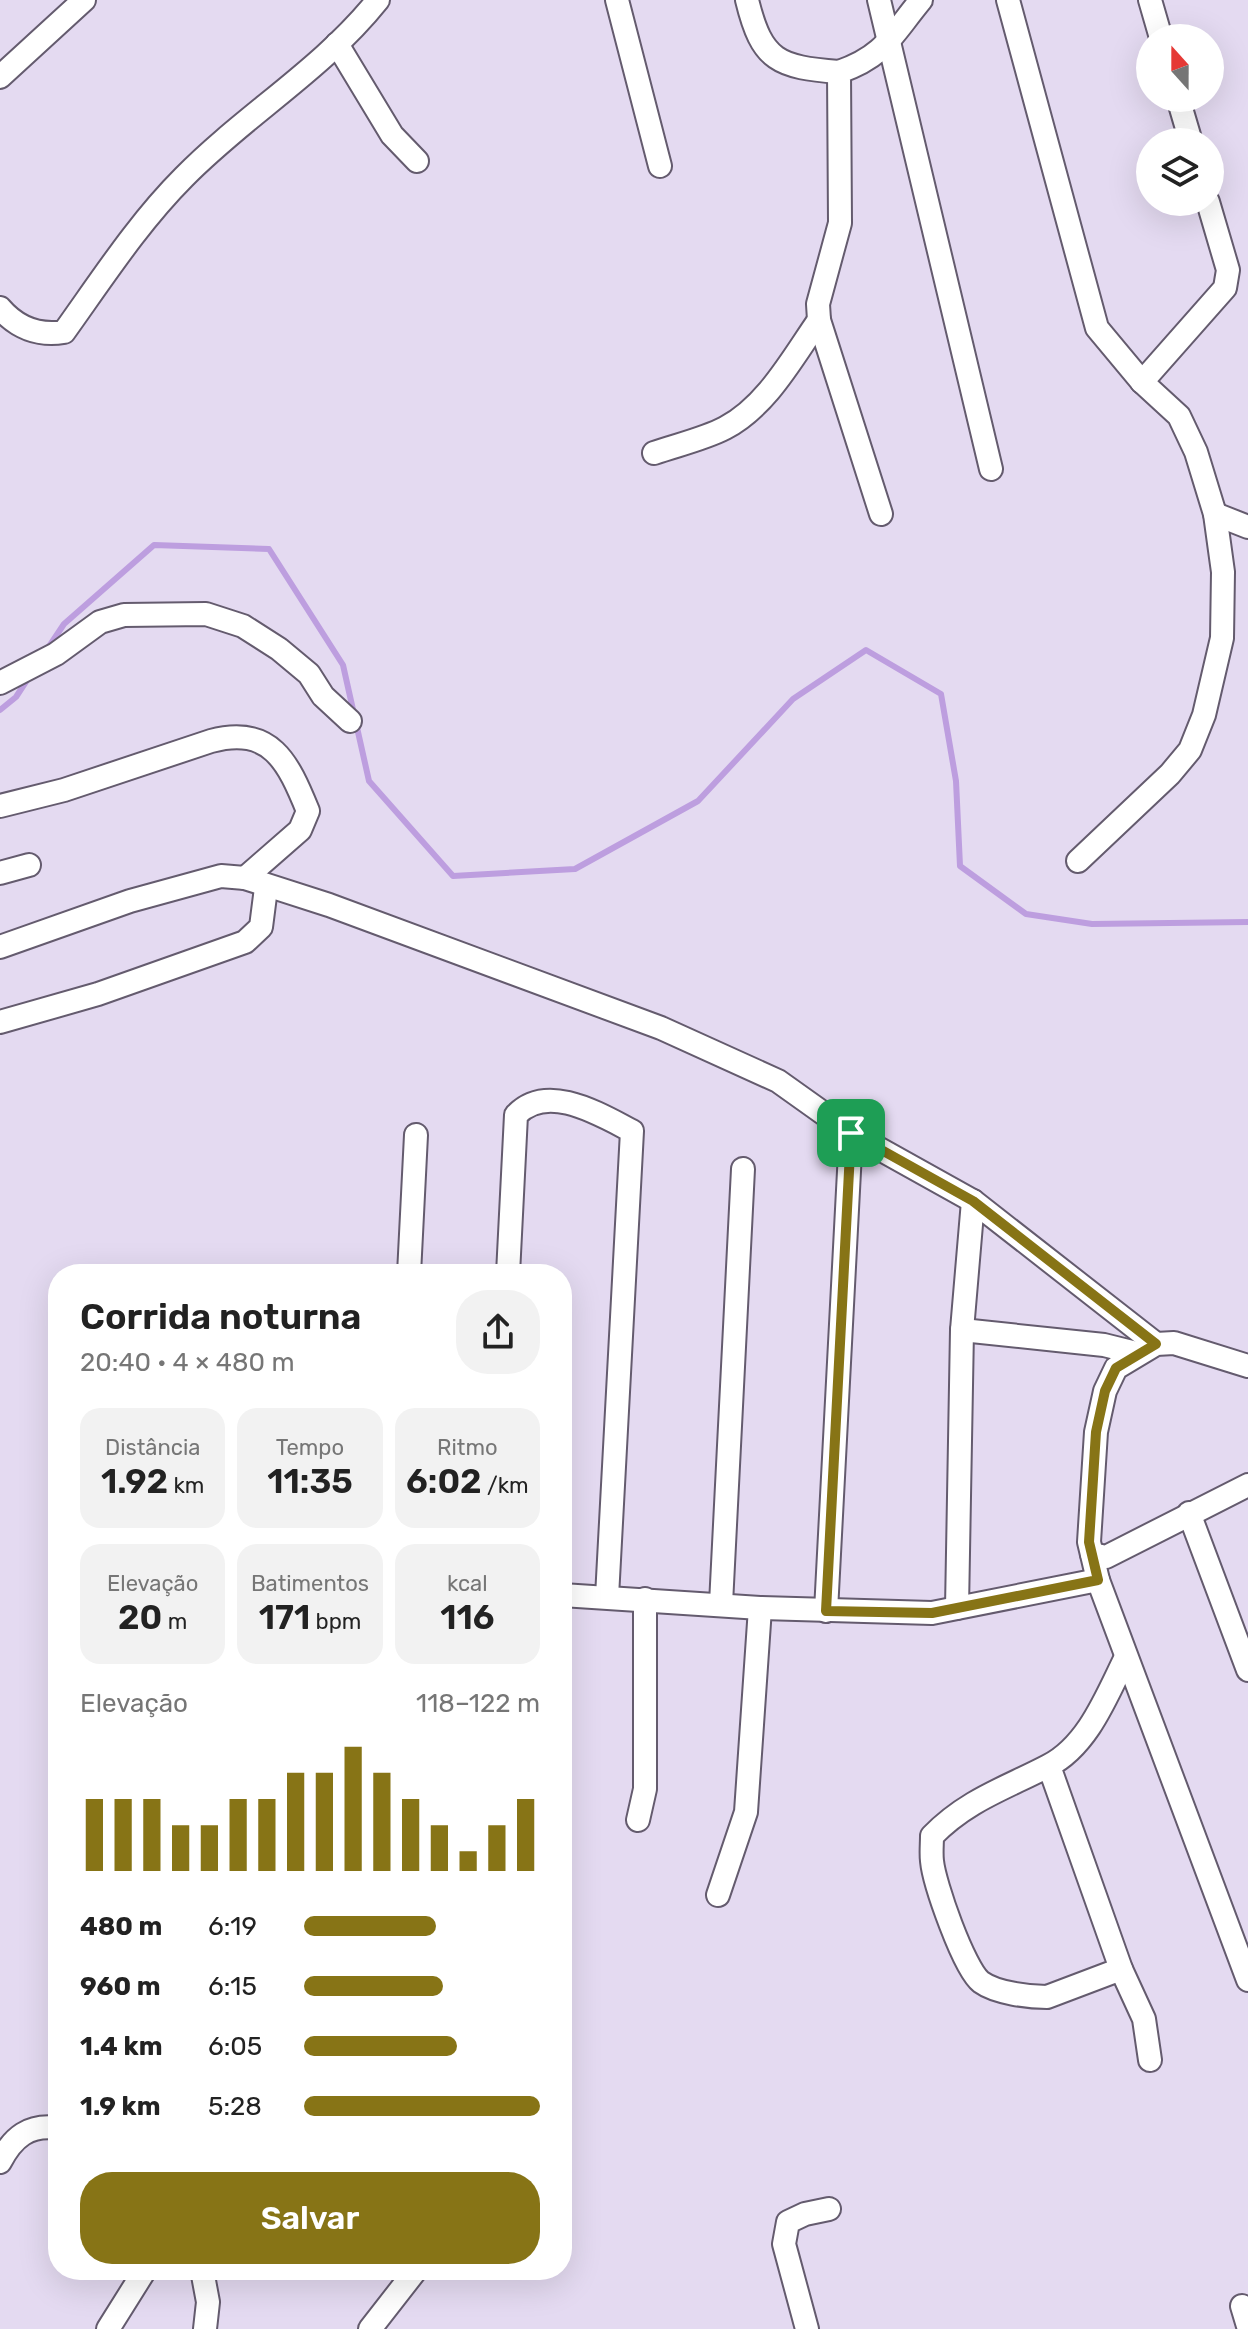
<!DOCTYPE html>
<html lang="pt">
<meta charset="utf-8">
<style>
:root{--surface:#fff;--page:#f2f2f2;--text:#222;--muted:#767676;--accent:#877416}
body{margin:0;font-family:Rubik,sans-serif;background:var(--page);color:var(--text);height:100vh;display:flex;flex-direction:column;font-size:30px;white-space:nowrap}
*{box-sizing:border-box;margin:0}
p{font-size:26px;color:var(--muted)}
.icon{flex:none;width:44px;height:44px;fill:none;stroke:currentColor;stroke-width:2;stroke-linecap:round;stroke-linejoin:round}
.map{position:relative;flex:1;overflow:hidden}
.details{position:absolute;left:48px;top:1264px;width:524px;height:1016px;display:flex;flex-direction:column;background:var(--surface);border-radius:32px;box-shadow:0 8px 32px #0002}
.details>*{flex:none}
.needle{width:52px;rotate:339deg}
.tools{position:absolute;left:1136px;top:24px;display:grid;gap:16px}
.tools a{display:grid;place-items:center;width:88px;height:88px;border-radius:50%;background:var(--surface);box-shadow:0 8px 32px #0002;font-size:40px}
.pin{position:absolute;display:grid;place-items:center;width:68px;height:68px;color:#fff;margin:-34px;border-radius:16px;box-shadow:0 4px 12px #0006}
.round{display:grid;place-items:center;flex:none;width:84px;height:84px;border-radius:32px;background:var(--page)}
.overview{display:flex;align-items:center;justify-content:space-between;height:136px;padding:0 32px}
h1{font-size:36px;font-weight:600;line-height:60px}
.stats{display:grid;grid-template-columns:repeat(3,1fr);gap:12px;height:136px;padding:8px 32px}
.stats div{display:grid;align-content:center;border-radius:20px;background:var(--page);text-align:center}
.stats b{font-size:34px;font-weight:600}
.stats small{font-size:22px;font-weight:400}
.stats p{font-size:22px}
.chart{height:224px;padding:16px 32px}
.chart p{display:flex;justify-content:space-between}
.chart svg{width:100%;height:144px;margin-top:8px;stroke:var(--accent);stroke-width:6}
.cta{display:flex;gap:16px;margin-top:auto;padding:16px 32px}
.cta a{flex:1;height:92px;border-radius:32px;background:var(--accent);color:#fff;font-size:32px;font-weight:600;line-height:92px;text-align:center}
ul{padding:0 32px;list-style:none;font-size:26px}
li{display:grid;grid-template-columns:128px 96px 1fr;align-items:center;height:60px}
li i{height:20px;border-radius:10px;background:var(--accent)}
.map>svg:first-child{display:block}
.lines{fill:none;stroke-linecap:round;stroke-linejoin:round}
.stream{stroke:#bd9edf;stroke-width:6}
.minor-casing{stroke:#645b6e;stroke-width:26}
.minor{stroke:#fff;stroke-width:22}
.route-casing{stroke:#fff;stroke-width:16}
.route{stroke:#877416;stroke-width:10}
</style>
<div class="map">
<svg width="1248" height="2329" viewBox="0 0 1248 2329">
<rect width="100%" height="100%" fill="#e4daf1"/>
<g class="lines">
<g class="stream">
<polyline points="46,651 64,624 154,545 269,549 343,665 369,781 453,876 575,869 698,801 793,699 866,650 941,694 956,781 960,866 1026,914 1092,924 1248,922"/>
<polyline points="0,710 16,697 29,677"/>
</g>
<g class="minor-casing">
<g id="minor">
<polyline points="617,0 660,166"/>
<path d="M747,0C762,62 779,67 839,72"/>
<polyline points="879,0 991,469"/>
<polyline points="1008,0 1097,328 1142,382 1179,416 1196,452 1215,514 1223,572 1222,638 1204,715 1190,750 1170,774 1078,861"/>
<polyline points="1150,0 1161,38"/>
<polyline points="337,44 392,135 417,161"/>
<polyline points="0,77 84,0"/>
<polyline points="1178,98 1191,142"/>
<path d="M0,308C17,328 39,336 64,332C102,279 138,223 184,177C246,114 322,70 378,0"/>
<polyline points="1142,382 1225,288 1228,270 1208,202"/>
<path d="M654,453C677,445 704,439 725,428C767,406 793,357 819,320"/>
<path d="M881,514L819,320L818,304L840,223L839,72C885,56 892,35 921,0"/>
<polyline points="1215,514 1248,527"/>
<polyline points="0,683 56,654 100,622 124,615 206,614 243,626 279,649 309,674 323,696 350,721"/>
<path d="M0,806L64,790L211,741C271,725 288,762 308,811L300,830L245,878"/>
<polyline points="0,873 29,865"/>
<polyline points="0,947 130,901 221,876 245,878 329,905 661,1028 778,1081 851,1133 973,1201 1156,1344"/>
<polyline points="0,1022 98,994 245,942 261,927 266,888"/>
<polyline points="409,1274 416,1135"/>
<path d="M508,1274L516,1115C547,1082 599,1114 632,1131L607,1597"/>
<polyline points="962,1330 1104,1345 1136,1353"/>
<polyline points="1248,1366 1174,1343 1156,1344 1116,1368 1105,1391 1096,1432 1089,1542 1098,1580 1248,1980"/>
<polyline points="1189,1513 1248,1670"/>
<polyline points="1092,1554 1106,1557 1248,1485"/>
<polyline points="562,1595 760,1608 932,1613 1098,1580"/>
<polyline points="721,1604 743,1169"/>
<polyline points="957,1608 962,1330 973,1201"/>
<polyline points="826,1611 851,1133"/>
<path d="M1049,1766L1121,1969L1047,1997C1029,1997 996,1993 981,1982C964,1969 934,1883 932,1861C931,1853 932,1844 932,1836C967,1800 1006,1788 1048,1766C1088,1746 1107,1695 1126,1657"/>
<polyline points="638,1820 645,1789 645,1599"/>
<polyline points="718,1895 746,1812 760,1608"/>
<polyline points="1121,1969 1144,2019 1150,2060"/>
<path d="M0,2162C13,2137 29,2124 58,2128"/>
<polyline points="202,2270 208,2302 205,2329"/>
<polyline points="1242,2306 1248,2326"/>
<polyline points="108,2329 145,2270"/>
<polyline points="370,2329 416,2270"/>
<polyline points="807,2329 784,2244 788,2222 805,2214 829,2209"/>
</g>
</g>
<use href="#minor" class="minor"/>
</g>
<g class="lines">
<g class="route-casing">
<polygon id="route" points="851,1133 973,1201 1156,1344 1116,1368 1105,1391 1096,1432 1089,1542 1098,1580 932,1613 826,1611"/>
</g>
<use href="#route" class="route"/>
</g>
</svg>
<div class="tools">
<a><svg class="needle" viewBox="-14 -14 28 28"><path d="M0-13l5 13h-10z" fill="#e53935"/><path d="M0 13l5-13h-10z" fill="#767676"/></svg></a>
<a><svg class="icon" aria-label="layers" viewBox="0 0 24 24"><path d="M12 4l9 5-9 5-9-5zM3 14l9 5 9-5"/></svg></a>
</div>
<div class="pin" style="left:851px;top:1133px;background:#1e9e55"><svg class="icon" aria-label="arrive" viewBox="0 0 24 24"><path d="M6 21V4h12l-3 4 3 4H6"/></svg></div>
<section class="details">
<div class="overview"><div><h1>Corrida noturna</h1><p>20:40 · 4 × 480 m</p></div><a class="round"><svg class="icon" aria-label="share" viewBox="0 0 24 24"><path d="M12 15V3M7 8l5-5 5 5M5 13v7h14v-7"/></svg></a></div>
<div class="stats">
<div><p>Distância</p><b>1.92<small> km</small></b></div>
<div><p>Tempo</p><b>11:35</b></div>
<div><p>Ritmo</p><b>6:02<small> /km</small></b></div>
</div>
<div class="stats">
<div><p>Elevação</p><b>20<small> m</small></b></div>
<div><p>Batimentos</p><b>171<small> bpm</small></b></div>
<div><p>kcal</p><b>116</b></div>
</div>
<div class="chart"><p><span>Elevação</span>118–122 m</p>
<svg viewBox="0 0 160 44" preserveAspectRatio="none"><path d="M5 44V22M15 44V22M25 44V22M35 44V30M45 44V30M55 44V22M65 44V22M75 44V14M85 44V14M95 44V6M105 44V14M115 44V22M125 44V30M135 44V38M145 44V30M155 44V22"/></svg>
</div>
<ul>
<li><b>480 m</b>6:19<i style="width:56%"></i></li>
<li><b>960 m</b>6:15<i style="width:59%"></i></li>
<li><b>1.4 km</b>6:05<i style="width:65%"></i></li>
<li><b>1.9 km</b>5:28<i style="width:100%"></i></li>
</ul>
<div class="cta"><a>Salvar</a></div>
</section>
</div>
